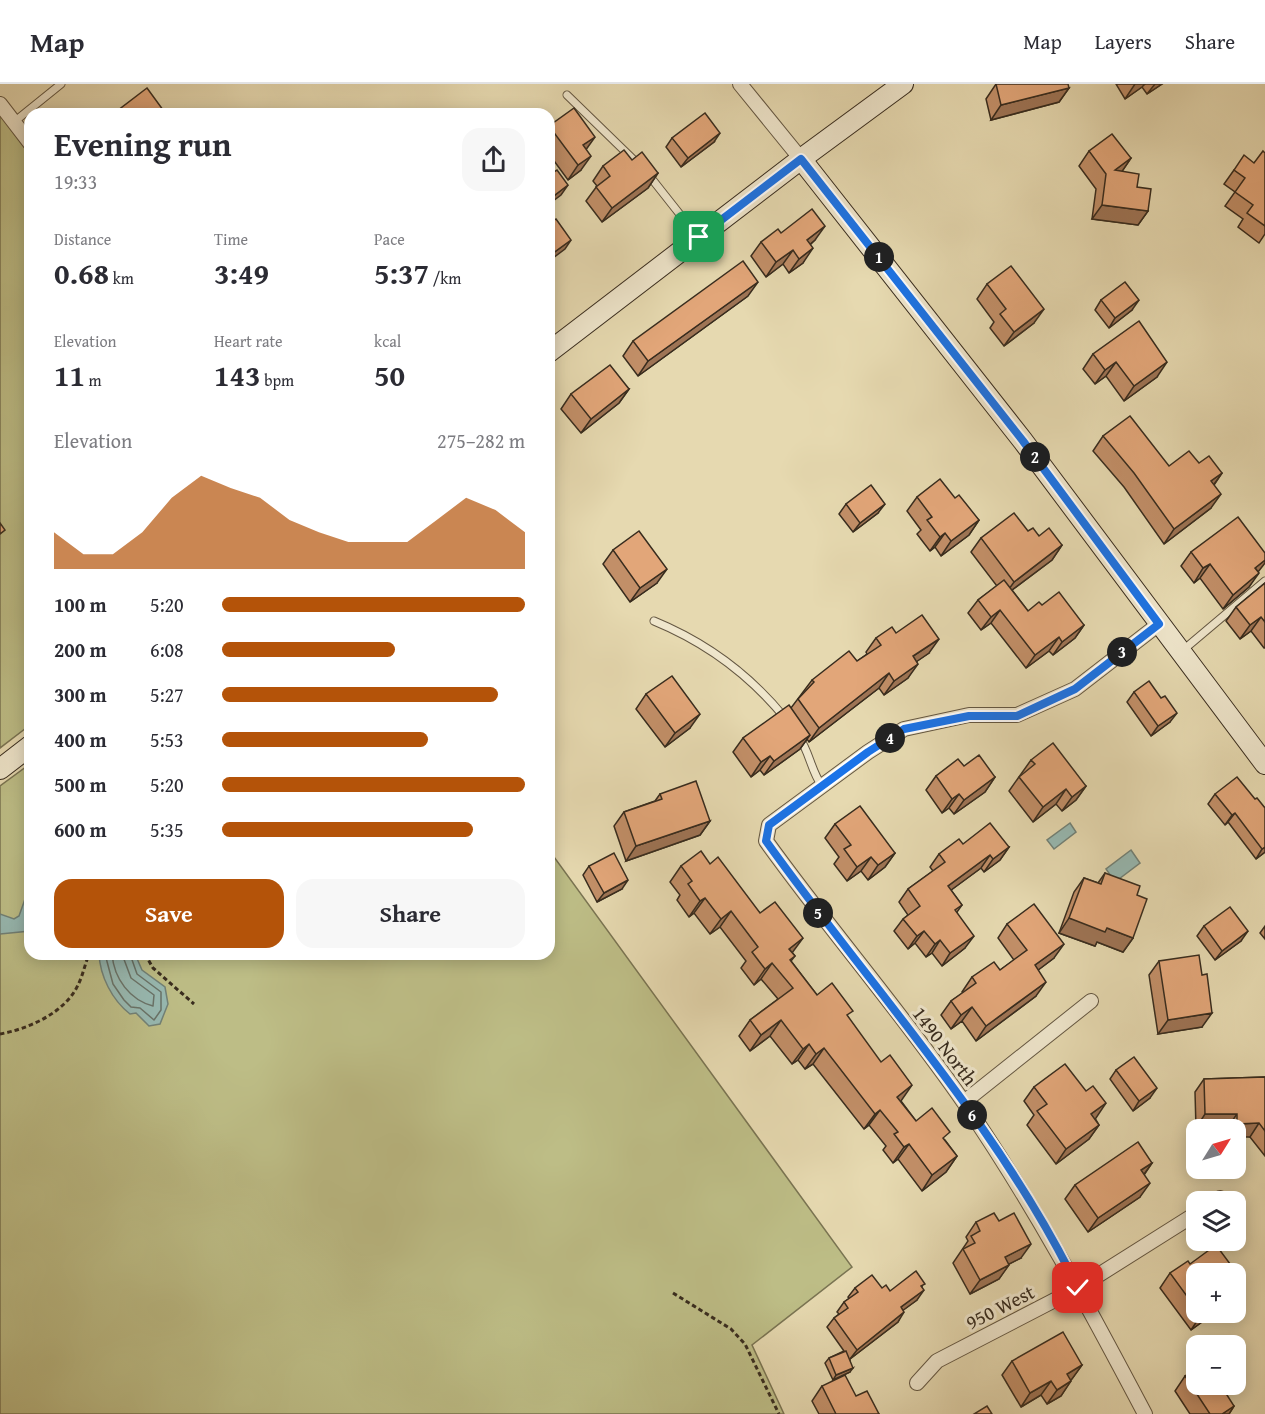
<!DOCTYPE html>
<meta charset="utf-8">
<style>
:root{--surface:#fff;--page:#f7f7f7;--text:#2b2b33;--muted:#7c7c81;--line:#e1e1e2;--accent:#b45309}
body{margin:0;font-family:"Gentium Book Plus",serif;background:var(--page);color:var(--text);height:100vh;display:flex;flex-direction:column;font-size:22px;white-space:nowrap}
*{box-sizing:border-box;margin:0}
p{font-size:20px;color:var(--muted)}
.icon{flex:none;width:33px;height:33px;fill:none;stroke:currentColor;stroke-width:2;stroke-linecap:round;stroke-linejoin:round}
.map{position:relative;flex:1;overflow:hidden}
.panel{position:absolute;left:24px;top:24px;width:531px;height:852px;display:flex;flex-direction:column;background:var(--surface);border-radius:18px;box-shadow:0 3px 15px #0003}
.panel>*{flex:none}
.needle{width:39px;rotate:53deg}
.controls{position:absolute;left:1186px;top:1035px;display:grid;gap:12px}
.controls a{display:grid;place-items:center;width:60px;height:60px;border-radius:12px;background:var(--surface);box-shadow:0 3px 15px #0003;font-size:30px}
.pin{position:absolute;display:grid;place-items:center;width:51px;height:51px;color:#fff;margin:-26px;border-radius:12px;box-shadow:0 3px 9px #0006}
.km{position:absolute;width:30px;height:30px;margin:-15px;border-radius:50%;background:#222;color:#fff;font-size:16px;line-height:30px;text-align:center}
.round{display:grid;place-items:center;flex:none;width:63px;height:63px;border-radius:18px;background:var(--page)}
.head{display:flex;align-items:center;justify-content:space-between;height:102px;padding:0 30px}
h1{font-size:33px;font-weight:700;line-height:45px}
.metrics{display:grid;grid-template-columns:repeat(3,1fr);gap:9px;height:102px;padding:6px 30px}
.metrics div{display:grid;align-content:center}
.metrics b{font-size:30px;font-weight:700}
.metrics small{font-size:16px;font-weight:400}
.metrics p{font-size:16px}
.chart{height:168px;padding:12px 30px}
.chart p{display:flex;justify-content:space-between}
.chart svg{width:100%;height:108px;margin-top:6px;fill:var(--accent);opacity:.7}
.action{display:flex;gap:12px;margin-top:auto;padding:12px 30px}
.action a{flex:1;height:69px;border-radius:18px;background:var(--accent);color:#fff;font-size:24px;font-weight:700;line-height:69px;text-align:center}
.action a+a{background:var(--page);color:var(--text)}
ul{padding:0 30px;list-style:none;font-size:20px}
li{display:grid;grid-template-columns:96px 72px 1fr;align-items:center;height:45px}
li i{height:15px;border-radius:8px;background:var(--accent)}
header{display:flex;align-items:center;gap:36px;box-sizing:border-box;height:84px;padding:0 30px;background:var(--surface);border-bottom:2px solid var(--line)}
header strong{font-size:28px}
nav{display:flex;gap:33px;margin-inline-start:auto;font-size:21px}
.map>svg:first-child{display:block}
.green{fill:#bdbd86;stroke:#7a7452;stroke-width:1.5}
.water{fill:#97b9b2;stroke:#718177;stroke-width:1.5}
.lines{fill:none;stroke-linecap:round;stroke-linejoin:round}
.shore{stroke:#687268;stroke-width:1.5}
.lane-casing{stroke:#645742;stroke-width:9}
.street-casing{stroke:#645742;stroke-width:16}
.secondary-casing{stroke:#382c1e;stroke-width:22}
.path{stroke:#382c1e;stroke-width:3;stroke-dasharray:4.5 3;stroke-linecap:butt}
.lane{stroke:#efe6cc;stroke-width:7}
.street{stroke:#efe6cc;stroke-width:14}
.secondary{stroke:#efe6cc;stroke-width:20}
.wall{fill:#c28f68;stroke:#382c1e;stroke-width:1.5}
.shaded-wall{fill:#9e7455;stroke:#382c1e;stroke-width:1.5}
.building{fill:#e2a679;stroke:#382c1e;stroke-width:1.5}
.route-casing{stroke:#fff;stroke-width:12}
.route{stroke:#1a73e8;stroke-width:8}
.labels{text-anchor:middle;stroke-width:6;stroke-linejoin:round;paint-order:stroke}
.street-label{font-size:20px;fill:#382c1e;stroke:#efe6cc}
</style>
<header>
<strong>Map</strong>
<nav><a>Map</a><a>Layers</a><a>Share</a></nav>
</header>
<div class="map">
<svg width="1265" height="1330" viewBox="0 0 1265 1330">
<rect width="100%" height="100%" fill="#e6d9b0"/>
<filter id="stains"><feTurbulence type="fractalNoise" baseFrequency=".00333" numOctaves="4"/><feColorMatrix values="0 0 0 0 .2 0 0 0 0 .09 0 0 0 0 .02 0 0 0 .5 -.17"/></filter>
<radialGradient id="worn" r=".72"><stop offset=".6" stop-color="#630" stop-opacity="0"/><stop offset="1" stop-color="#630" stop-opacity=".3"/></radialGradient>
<g class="green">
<polygon points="0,23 30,62 30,641 0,664"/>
<polygon points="30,680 30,870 549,870 549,766 852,1183 752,1261 784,1330 0,1330 0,702"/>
</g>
<g class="water">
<polygon points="1070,739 1076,748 1054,765 1047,756"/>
<polygon points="1131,766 1140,779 1115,798 1106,785"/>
<polygon points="30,801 30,847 0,850 0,830 14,835 19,832"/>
<path d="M99,870H135L142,886L165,903L168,920L160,940L149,942L136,929L130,930C112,916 100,892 99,870Z"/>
</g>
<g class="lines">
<g class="shore">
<polyline points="105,870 113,900 124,916 131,923 140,924 154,936 161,926 161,908 137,890 130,870"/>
<path d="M112,870C114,895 130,916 153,922L154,911L131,894L122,870"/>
</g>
<g class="lane-casing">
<g id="lane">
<polyline points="567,11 638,80"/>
<polyline points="14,38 61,0"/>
<polyline points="648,90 697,152"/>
<path d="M654,537C705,558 750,591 785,634"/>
<polyline points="1182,567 1265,497"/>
<path d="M799,653C810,669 811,687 822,702"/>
</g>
</g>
<g class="street-casing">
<g id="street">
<polyline points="740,0 801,75"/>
<polyline points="0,20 30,59"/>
<polyline points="964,1018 1091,917"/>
<polyline points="1215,1118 1220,1114"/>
<polyline points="917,1299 937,1277 1078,1204 1197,1129"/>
<path d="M1145,1330C1089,1224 1033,1119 965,1020C903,930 830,846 766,757L769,741L868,668L904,645L969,631H1017L1075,605L1159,540"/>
</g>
</g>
<g class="secondary-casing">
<g id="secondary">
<polyline points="801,75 1023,357 1265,680"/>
<polyline points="549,268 801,75 903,0"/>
<polyline points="0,685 30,662"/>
</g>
</g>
<g class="path">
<polyline points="145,870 153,884 194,920"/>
<path d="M0,950C28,945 65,929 78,901C83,891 85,880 89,870"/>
<polyline points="673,1209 731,1245 745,1260 779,1330"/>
</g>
<use href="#lane" class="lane"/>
<use href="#street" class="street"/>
<use href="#secondary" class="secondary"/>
</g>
<g class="wall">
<polygon points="996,0 1069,4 1059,18 991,36 986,15"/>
<polygon points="1116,0 1162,0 1147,10 1142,3 1125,15"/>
<polygon points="549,43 586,65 581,86 568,96 549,70"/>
<polygon points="672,54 714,58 681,83 666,63"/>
<polygon points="1089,67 1131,74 1122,87 1137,103 1148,127 1138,141 1092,135 1096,105 1079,82"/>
<polygon points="1265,69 1265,150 1259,159 1238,143 1243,135 1225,122 1235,108 1224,100 1234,86 1254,79"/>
<polygon points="632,76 658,89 648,104 602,138 586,117 597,102 593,97 603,82"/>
<polygon points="781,149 815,156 810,161 803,179 789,189 783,180 766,193 751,172 761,158"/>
<polygon points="987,200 1034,239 1004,262 990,244 994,238 977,215"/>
<polygon points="748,212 638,292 623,272 633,257"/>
<polygon points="1101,216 1132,226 1109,244 1095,226"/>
<polygon points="1093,270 1157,293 1124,317 1106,292 1095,300 1083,285"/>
<polygon points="629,305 619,319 581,349 561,325 571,310"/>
<polygon points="1103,352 1169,382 1199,379 1222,389 1214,401 1211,424 1164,460 1124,403 1093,367"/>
<polygon points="917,413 955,414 979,436 969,451 941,472 935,463 930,467 917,450 921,446 907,427"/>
<polygon points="846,420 878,429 853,448 839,430"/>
<polygon points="1028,447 1062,461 1052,476 1012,506 1028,527 1042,521 1084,541 1075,554 1053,571 1049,567 1026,584 991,539 981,546 968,529 978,516 997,502 971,468 981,454"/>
<polygon points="613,466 657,499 630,518 603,480"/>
<polygon points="1191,468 1258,488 1249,503 1223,525 1200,494 1194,499 1181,482"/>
<polygon points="1265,499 1265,564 1264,564 1251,547 1240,555 1226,537 1236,523"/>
<polygon points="896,549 929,569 917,577 908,594 884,611 879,604 809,658 807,655 800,665 764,691 760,686 751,693 733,668 743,654 791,624 812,596 857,577 867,570 866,568 876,554"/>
<polygon points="1134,608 1170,638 1151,652 1127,618"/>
<polygon points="646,610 690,644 665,663 636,625"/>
<polygon points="1031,676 1086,702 1076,716 1062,727 1056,720 1033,738 1009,707"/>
<polygon points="964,682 995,693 985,708 954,730 949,724 942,729 926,706 936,692"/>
<polygon points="660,710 710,737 700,751 626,777 614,742 624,728 655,717"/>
<polygon points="1215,710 1255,715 1265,724 1265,768 1256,775 1228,738 1225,741 1208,720"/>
<polygon points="835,740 895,769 885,783 868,796 861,787 847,797 834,780 839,773 825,754"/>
<polygon points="1009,763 1000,776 984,788 981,784 951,806 962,821 957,828 965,864 942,882 932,869 926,873 915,859 908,865 894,847 903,835 908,831 899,818 908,805 933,787 930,783 939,770"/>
<polygon points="710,780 760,829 795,872 791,877 817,911 848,933 901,1017 916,1037 945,1056 957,1072 946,1088 922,1107 898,1075 893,1079 883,1066 886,1062 869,1041 864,1045 813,980 805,985 798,976 792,980 770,952 750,967 739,952 750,936 778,915 761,895 754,901 741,884 746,877 720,843 710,850 694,829 689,833 677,816 680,811 670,798 681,782"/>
<polygon points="589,782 622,805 597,818 583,791"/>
<polygon points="1105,789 1137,811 1133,854 1123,868 1097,858 1095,862 1059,849 1074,808 1084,794 1098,799"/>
<polygon points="1007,840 1054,874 1038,886 1036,912 976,957 962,937 951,945 941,931 951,917 963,909 962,908 972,893 1000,886 1014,876 998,854"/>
<polygon points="1204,842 1241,857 1215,876 1197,852"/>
<polygon points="1265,842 1265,855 1260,849"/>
<polygon points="1159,877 1202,943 1158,950 1149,891"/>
<polygon points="1116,986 1150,1014 1133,1027 1110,995"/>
<polygon points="1265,993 1265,1072 1250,1053 1236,1046 1228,1046 1228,1043 1196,1044 1195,1008 1204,995"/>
<polygon points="1034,1003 1096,1034 1095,1034 1099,1041 1089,1055 1056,1080 1027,1041 1034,1031 1024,1017"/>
<polygon points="1152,1079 1144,1091 1140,1113 1088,1148 1065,1115 1075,1101"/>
<polygon points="976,1138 1021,1174 1009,1180 999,1195 970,1210 953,1179 968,1157 966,1153"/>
<polygon points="1190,1180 1197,1190 1197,1228 1210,1228 1206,1235 1191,1246 1160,1204 1170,1189"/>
<polygon points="922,1203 917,1216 903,1226 898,1238 850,1275 850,1288 833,1296 825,1279 829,1274 844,1267 827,1243 834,1234 839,1230 837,1228 844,1218 849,1215 848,1213 855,1204 882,1204 890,1207"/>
<polygon points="1012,1277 1082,1281 1071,1296 1061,1312 1047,1320 1041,1311 1021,1323 1002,1291"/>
<polygon points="1185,1292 1234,1322 1229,1330 1190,1330 1175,1307"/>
<polygon points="822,1302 856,1312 879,1330 819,1330 812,1317"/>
</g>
<g class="shaded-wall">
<polygon points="1135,0 1145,0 1142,3 1125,15"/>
<polygon points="1155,0 1162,0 1147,10"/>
<polygon points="1069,4 1059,18 991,36 1001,21"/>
<polygon points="720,49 714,58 681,83 688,74"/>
<polygon points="595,53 585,67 583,61"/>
<polygon points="591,72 581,86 568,96 578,81"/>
<polygon points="1131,74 1121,89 1115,86"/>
<polygon points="658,89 648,104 602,138 612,124"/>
<polygon points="568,101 561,111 549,120 549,117 551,114"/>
<polygon points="1102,121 1148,127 1138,141 1092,135"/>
<polygon points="825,142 815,156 797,171 807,156"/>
<polygon points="571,156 565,165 549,177 549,172"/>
<polygon points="813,164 803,179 789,189 799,175"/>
<polygon points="793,166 783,180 766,193 776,178"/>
<polygon points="758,198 748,212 638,292 648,277"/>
<polygon points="1139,216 1132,226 1109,244 1115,234"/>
<polygon points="1044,225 1034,239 1004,262 1014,248"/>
<polygon points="1116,278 1106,292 1095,300 1105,286"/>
<polygon points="1167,278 1157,293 1124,317 1134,302"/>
<polygon points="629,305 619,319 581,349 591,335"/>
<polygon points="1222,389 1212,403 1211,397"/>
<polygon points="1221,410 1211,424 1164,460 1174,445"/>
<polygon points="885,420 878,429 853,448 860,439"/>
<polygon points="979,436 969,451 941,472 951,457"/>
<polygon points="945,449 935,463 930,467 940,453"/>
<polygon points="1062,461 1052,476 1004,512 1014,498"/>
<polygon points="1265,476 1265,479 1258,488 1255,484"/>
<polygon points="1210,480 1200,494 1194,499 1203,484"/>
<polygon points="667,485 657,499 630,518 640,504"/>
<polygon points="1259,489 1249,503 1223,525 1233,511"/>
<polygon points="1000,526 991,539 981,546 991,533"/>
<polygon points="1261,533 1251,547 1240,555 1250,541"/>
<polygon points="1084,541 1075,554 1053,571 1062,558"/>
<polygon points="1059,553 1049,567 1026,584 1035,571"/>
<polygon points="939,555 929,569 903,587 913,572"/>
<polygon points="918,580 908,594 884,611 894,597"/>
<polygon points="889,589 879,604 809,658 819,644"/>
<polygon points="1177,629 1170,638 1151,652 1158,642"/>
<polygon points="700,630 690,644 665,663 675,649"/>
<polygon points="810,651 800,665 764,691 774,677"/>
<polygon points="770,672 760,686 751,693 761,678"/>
<polygon points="995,693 985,708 954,730 964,716"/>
<polygon points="1086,702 1076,716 1062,727 1072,713"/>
<polygon points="1066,705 1056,720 1033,738 1043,723"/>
<polygon points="959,710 949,724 942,729 952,715"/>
<polygon points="1235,729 1228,738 1225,741 1232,731"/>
<polygon points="710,737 700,751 626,777 636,762"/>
<polygon points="1009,763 1000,776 984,788 993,775"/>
<polygon points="1265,763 1265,768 1256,775 1262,765"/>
<polygon points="895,769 885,783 868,796 878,781"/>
<polygon points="990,771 981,784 939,815 948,802"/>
<polygon points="871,773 861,787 847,797 857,783"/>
<polygon points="628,796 622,805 597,818 604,809"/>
<polygon points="705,814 694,829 689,833 700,817"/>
<polygon points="731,827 720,843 710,850 721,835"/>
<polygon points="1069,834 1107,844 1133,854 1123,868 1097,858 1095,862 1059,849"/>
<polygon points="924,847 915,859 908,865 917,852"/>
<polygon points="1248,847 1241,857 1215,876 1222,867"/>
<polygon points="974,852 965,864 942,882 950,869"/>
<polygon points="803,854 792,869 789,865"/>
<polygon points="940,856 932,869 926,873 935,860"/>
<polygon points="1064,860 1054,874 1025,896 1035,881"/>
<polygon points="772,879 761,895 754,901 765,885"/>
<polygon points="1046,898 1036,912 976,957 986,942"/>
<polygon points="972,923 962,937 951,945 961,931"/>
<polygon points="1212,929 1202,943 1158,950 1168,936"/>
<polygon points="781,936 770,952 750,967 761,951"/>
<polygon points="809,960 798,976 792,980 803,965"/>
<polygon points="824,964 813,980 805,985 816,970"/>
<polygon points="912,1001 901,1017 886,1028 897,1013"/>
<polygon points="1157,1004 1150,1014 1133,1027 1139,1017"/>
<polygon points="1106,1019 1096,1034 1081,1044 1091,1030"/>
<polygon points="880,1026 869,1041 864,1045 875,1030"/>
<polygon points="1205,1030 1237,1030 1228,1043 1196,1044"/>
<polygon points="1259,1039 1250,1053 1236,1053 1236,1046 1233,1046 1237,1040"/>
<polygon points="1099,1041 1089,1055 1056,1080 1066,1065"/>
<polygon points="909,1060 898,1075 893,1079 904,1063"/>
<polygon points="957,1072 946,1088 922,1107 932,1091"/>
<polygon points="1152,1079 1142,1093 1141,1086"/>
<polygon points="1150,1099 1140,1113 1088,1148 1098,1134"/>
<polygon points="1031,1160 1021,1174 995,1187 1005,1173"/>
<polygon points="1009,1181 999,1195 970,1210 980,1196"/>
<polygon points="924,1206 917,1216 894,1233 901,1223"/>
<polygon points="904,1228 898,1238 850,1275 857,1266"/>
<polygon points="1205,1228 1210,1228 1206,1235 1191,1246 1201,1231"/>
<polygon points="1082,1281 1072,1295 1057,1304 1067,1290"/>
<polygon points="853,1284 850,1288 833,1296 836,1291"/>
<polygon points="1051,1297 1041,1311 1021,1323 1030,1309"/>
<polygon points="1071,1297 1061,1312 1047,1320 1057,1306"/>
<polygon points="1234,1322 1229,1330 1222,1330"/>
</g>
<g class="building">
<polygon points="996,0 1068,0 1069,4 1001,21"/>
<polygon points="147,4 166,30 119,30 117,27"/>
<polygon points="574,24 595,53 583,61 591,72 578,81 549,42"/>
<polygon points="705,29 720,49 688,74 672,54"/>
<polygon points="1112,50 1131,74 1115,86 1139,90 1137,103 1151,105 1148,127 1102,121 1106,90 1089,67"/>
<polygon points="624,66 632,76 642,68 658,89 612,124 596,103 610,92 603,82"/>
<polygon points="1263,67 1265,69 1265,142 1247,129 1253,121 1235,108 1245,94 1234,86 1244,71 1254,79"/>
<polygon points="557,86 568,101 551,114 549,110 549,91"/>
<polygon points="812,125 825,142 807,156 813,164 799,175 793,166 776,178 761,158 778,145 781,149"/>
<polygon points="556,135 571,156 549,172 549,140"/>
<polygon points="743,177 758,198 648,277 633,257"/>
<polygon points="1011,182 1044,225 1014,248 1000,230 1006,225 987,200"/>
<polygon points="1125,198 1139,216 1115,234 1101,216"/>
<polygon points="1139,237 1167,278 1134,302 1116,278 1105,286 1093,270"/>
<polygon points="610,281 629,305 591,335 571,310"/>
<polygon points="1130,332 1169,382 1189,367 1199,379 1209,372 1222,389 1211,397 1221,410 1174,445 1134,389 1103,352"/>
<polygon points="940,395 955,414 959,411 979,436 951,457 945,449 940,453 927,436 932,433 917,413"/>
<polygon points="871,401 885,420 860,439 846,420"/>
<polygon points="1014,429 1028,447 1033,444 1039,452 1049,444 1062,461 1014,498 981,454"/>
<polygon points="1238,433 1265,469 1265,476 1255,484 1259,489 1233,511 1210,480 1203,484 1191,468"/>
<polygon points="0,439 5,446 0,450"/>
<polygon points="639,447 667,485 640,504 613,466"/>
<polygon points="1004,496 1028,527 1039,518 1042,521 1059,508 1084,541 1062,558 1059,553 1035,571 1000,526 991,533 978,516"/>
<polygon points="1265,499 1265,538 1261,533 1250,541 1236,523"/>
<polygon points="922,531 939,555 913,572 918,580 894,597 889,589 819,644 798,615 814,598 812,596 849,567 857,577 881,561 876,554 892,543 896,549"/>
<polygon points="672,592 700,630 675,649 646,610"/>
<polygon points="1149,597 1161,614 1165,612 1177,629 1158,642 1134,608"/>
<polygon points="789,621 810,651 774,677 770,672 761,678 743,654"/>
<polygon points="1053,659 1086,702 1072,713 1066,705 1043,723 1019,693 1035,680 1031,676"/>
<polygon points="979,671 995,693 964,716 959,710 952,715 936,692 958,675 964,682"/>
<polygon points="1237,693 1255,715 1257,714 1265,724 1265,763 1262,765 1235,729 1232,731 1215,710"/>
<polygon points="696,697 710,737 636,762 624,728 662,715 660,710"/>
<polygon points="860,722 895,769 878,781 871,773 857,783 844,765 851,761 835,740"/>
<polygon points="990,739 1009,763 993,775 990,771 948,802 962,821 955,826 974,852 950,869 940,856 935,860 924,847 917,852 903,835 920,822 908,805 945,778 939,770 959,755 963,760"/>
<polygon points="701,767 710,780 718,773 760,829 775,818 803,854 789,865 795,872 790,876 817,911 832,899 853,927 847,931 881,978 890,971 912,1001 897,1013 916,1037 932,1024 950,1048 943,1054 957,1072 932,1091 909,1060 904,1063 894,1050 898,1048 880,1026 875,1030 824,964 816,970 809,960 803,965 781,936 761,951 750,936 793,904 772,879 765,885 752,868 758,863 731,827 721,835 705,814 700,817 688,800 692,797 681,782"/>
<polygon points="614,769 628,796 604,809 589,782"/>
<polygon points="1105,789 1140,802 1137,811 1147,815 1133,854 1107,844 1105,848 1069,834 1084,794 1101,800"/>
<polygon points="1034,820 1064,860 1035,881 1046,898 986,942 972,923 961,931 951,917 976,899 972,893 994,878 1000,886 1027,866 1007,840"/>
<polygon points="1230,823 1248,847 1222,867 1204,842"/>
<polygon points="1199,871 1202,891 1207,890 1212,929 1168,936 1159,877"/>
<polygon points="1134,973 1157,1004 1139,1017 1116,986"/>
<polygon points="1065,980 1086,1007 1093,1002 1106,1019 1091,1030 1099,1041 1066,1065 1037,1027 1047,1020 1034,1003"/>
<polygon points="1265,993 1265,1047 1259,1039 1237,1040 1237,1030 1205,1030 1204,995"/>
<polygon points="1138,1058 1152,1079 1141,1086 1150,1099 1098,1134 1075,1101"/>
<polygon points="994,1129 999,1137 1014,1129 1031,1160 1005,1173 1009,1181 980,1196 963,1165 975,1159 971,1152 980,1147 976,1138"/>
<polygon points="1216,1161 1236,1188 1234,1190 1197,1190 1197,1226 1170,1189 1188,1177 1190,1180"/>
<polygon points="916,1187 925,1200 921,1202 924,1206 901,1223 904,1228 857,1266 834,1234 848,1224 844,1218 858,1208 855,1204 872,1191 882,1204 886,1201 890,1207"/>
<polygon points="1063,1248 1082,1281 1067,1290 1071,1297 1057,1306 1051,1297 1030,1309 1012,1277"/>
<polygon points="846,1267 853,1284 836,1291 829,1274"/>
<polygon points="1197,1284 1197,1300 1220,1300 1234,1322 1222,1330 1210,1330 1185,1292"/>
<polygon points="845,1291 856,1312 867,1307 879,1330 836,1330 822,1302"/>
<polygon points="987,1322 992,1330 974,1330"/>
</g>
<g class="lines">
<g class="route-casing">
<path id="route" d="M699,153L801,75L1023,357L1159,540L1075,605L1017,632H969L904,645L868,668L769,741L766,757C871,904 998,1040 1078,1204"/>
</g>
<use href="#route" class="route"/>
</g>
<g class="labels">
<g class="street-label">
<text transform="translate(945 962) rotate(53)" y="7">1490 North</text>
<text transform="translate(1000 1223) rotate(-27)" y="7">950 West</text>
</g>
</g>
<rect width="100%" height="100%" filter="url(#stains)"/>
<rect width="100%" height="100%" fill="url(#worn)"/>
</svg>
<div class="controls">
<a><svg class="needle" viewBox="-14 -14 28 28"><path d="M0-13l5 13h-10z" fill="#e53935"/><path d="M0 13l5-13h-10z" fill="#7c7c81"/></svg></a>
<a><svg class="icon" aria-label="layers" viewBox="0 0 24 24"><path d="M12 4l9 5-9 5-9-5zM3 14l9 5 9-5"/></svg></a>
<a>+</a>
<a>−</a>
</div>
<div class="pin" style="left:699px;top:153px;background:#1e9e55"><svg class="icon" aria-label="arrive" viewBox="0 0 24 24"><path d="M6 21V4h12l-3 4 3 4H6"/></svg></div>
<div class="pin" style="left:1078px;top:1204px;background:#d93025"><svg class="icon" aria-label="check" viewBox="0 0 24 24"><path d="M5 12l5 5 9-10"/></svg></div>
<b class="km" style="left:879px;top:173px">1</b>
<b class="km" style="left:1035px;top:373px">2</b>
<b class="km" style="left:1122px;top:568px">3</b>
<b class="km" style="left:890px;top:654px">4</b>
<b class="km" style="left:818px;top:829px">5</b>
<b class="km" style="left:972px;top:1031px">6</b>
<section class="panel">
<div class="head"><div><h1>Evening run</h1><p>19:33</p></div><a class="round"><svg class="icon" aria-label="share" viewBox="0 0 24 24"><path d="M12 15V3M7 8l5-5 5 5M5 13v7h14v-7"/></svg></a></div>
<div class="metrics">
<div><p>Distance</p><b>0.68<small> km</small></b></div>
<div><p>Time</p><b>3:49</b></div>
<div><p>Pace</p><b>5:37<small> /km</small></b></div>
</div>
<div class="metrics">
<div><p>Elevation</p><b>11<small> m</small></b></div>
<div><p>Heart rate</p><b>143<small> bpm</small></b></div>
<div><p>kcal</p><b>50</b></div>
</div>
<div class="chart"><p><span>Elevation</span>275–282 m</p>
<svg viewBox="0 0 160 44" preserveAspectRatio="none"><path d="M0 44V29L10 38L20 38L30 29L40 15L50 6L60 11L70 15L80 24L90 29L100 33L110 33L120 33L130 24L140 15L150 20L160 29V44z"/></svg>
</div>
<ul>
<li><b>100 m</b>5:20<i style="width:100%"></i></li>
<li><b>200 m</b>6:08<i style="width:57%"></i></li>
<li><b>300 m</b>5:27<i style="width:91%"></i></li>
<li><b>400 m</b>5:53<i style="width:68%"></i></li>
<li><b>500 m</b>5:20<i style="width:100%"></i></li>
<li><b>600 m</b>5:35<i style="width:83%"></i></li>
</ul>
<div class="action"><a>Save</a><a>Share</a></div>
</section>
</div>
